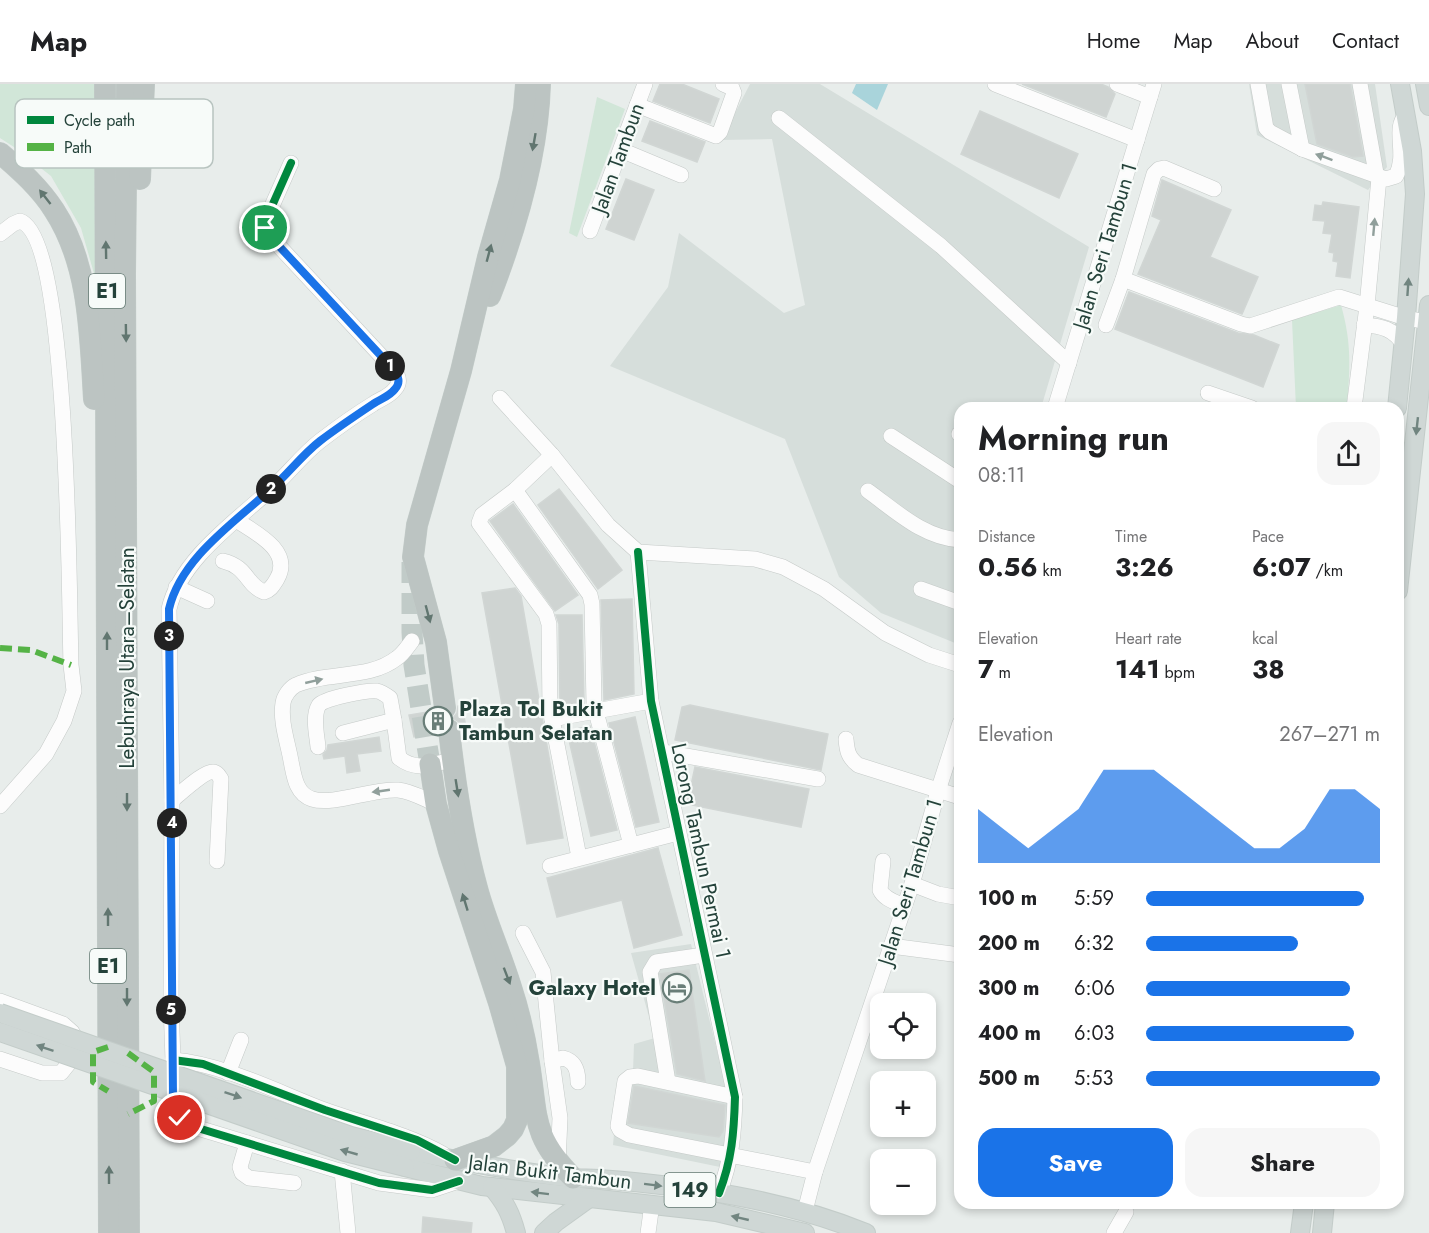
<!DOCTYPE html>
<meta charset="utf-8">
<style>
:root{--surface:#fff;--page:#f6f6f6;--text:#202124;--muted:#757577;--line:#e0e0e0;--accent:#1a73e8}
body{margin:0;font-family:Jost,sans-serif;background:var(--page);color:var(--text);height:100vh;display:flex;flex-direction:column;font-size:22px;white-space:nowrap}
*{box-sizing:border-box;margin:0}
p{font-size:20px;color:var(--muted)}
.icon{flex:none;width:33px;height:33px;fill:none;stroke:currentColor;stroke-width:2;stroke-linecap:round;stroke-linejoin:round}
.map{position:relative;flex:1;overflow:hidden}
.panel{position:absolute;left:954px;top:318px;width:450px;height:807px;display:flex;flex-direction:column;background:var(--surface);border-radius:18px;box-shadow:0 3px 9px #0003}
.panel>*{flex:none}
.fabs{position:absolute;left:870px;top:909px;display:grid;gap:12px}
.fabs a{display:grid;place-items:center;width:66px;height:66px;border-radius:12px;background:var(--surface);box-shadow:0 3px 9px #0003;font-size:30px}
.pin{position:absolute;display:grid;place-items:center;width:51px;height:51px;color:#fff;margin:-26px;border:3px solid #fff;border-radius:50%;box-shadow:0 2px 6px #0007}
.km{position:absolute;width:30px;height:30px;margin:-15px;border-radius:50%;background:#222;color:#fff;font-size:16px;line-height:30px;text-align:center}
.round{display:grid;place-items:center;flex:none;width:63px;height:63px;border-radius:18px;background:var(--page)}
.summary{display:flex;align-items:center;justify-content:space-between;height:102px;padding:0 24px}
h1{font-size:33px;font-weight:700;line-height:45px}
.stats{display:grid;grid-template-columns:repeat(3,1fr);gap:9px;height:102px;padding:6px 24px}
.stats div{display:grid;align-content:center}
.stats b{font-size:26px;font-weight:700}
.stats small{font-size:16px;font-weight:400}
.stats p{font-size:16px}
.chart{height:168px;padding:12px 24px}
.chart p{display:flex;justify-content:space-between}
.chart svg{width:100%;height:108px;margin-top:6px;fill:var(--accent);opacity:.7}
.button{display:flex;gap:12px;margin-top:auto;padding:12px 24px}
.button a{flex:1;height:69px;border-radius:18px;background:var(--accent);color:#fff;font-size:24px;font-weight:700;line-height:69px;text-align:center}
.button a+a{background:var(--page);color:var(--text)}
ul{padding:0 24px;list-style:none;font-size:20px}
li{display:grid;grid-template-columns:96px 72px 1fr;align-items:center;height:45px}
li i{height:15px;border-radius:8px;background:var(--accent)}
header{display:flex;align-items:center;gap:36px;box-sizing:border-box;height:84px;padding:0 30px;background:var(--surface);border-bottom:2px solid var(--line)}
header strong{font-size:28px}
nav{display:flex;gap:33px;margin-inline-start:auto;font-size:21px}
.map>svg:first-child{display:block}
.built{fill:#d6dedb}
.green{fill:#d1e6d8}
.water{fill:#a9d4db}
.building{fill:#cfd4d2;stroke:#d1d6d4;stroke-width:1.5}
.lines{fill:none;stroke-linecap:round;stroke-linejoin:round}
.highway-tunnel{stroke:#c1cbc8;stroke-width:21;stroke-dasharray:21 10;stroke-linecap:butt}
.minor-casing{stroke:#c5cac8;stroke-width:16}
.major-casing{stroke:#c3ccc9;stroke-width:20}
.highway-casing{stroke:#c3ccc9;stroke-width:22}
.minor{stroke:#fcfcfc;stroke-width:15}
.major{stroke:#cfd7d5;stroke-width:18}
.highway{stroke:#bcc4c2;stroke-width:21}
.major-bridge-casing{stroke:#c3ccc9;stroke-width:20;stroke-linecap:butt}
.major-bridge{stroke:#cfd7d5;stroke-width:18}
.quiet{stroke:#55b346;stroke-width:6;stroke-dasharray:12 6;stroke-linecap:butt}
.cycleway-casing{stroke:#f7fbf9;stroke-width:11}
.cycleway{stroke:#00873e;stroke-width:8}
.oneway{fill:#617670}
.oneway2{fill:#909f9b}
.oneway3{fill:#718580}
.route-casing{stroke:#fff;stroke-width:12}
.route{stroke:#1a73e8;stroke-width:8}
.labels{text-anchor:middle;stroke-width:4.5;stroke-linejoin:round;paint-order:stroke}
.shield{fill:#f7fbf9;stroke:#637a73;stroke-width:1.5}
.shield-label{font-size:20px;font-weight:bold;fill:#24423a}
.street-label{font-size:21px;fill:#24423a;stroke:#f7fbf9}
.poi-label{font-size:21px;font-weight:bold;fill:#24423a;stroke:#f7fbf9;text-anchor:start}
.key{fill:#f7fbf9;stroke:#b8c4c0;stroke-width:1.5}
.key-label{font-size:16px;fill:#24423a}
</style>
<header>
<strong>Map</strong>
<nav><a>Home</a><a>Map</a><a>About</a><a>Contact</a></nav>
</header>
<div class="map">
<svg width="1429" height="1149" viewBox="0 0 1429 1149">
<rect width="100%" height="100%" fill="#e8edeb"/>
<g class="built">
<polygon points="750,0 820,0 1089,163 1041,324 960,324 960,561 881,529 839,493 785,355 610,282 668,203 679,149 784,229 805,221 772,55 721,56"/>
<polygon points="1249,0 1375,0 1387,83 1368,106 1257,51"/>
<polygon points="691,860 729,1016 725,1057 720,1083 613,1061 619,992 633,987 634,960 655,954 631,869"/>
</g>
<g class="green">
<polygon points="0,0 95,0 95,193 81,144 51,92 14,63 0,54"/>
<polygon points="597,13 625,25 577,153 569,149"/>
<path d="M1341,221C1352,260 1350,284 1347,324H1296L1292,236Z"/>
</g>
<polygon class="water" points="856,0 888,0 877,26 852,9"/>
<g class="building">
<polygon points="660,0 682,0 719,15 710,39 653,17"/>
<polygon points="1022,0 1101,0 1108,3 1115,10 1106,33"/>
<polygon points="1305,0 1350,0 1363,72 1353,73 1317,60"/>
<polygon points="980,27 1078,70 1059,114 961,70"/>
<polygon points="650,37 705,58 697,78 642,57"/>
<polygon points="626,95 654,106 634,156 606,145"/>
<polygon points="1162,96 1231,126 1210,173 1258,193 1242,230 1138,190 1161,136 1152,132"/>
<polygon points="1323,118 1359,123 1350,194 1336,192 1338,178 1333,177 1334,169 1329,168 1332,150 1323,149 1325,137 1313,136 1315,121 1322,122"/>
<polygon points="1129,208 1238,249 1254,251 1279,261 1263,303 1115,245"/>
<polygon points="559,405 622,486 598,505 538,421"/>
<polygon points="513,420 578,511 555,527 490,437"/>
<polygon points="515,504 521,512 563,754 527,760 482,509"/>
<polygon points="632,515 634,610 604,616 601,516"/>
<polygon points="556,531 582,531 584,619 560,623 559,540"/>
<polygon points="462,621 466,644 462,644 459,638 453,634 457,629 458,622"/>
<polygon points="690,621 828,650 821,686 675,656 682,623"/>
<polygon points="433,627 435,632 441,636 437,642 436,649 414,653 409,631"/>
<polygon points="635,633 659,738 636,743 609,639"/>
<polygon points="590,642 617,746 591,752 567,647"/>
<polygon points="379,653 381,667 357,670 360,687 347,689 345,672 324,675 323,671 327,666 328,661"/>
<polygon points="695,683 809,705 801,743 687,720"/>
<polygon points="658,764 682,851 634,864 622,816 557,833 547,794"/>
<polygon points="689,886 705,997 677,990 660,890"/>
<polygon points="634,1002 725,1021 723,1047 719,1053 628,1039"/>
<polygon points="423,1133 472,1139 471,1149 422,1149"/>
</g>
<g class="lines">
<polyline class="highway-tunnel" points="412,478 412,548 414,581 430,680"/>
<g class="minor-casing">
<g id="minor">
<polyline points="995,0 1137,56"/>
<polyline points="1117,0 1150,13"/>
<path d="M1258,0L1266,44L1270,48L1302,65L1386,95L1396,92C1408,69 1392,45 1406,31"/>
<polyline points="1289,0 1302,65"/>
<polyline points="637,21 716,52 720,48 734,9 732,4 723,0"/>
<polyline points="779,34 941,162 1069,279"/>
<polyline points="621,66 681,91"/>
<polyline points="590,147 645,0"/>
<path d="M0,150L13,140L20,137C70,153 69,522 71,581L74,607L64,637L46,670L0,722"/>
<polyline points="1123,195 1154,90 1159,85 1164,84 1214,105"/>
<polyline points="1106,241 1123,195 1241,240 1250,242 1339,213 1406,234 1427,238"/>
<path d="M1364,241C1382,242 1394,245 1404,261"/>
<polyline points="1208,309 1252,324"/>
<polyline points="500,314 552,371 608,441 638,468 755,475 783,483 824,505 885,549 929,571 960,581"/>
<polyline points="1055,324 1154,0"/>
<polyline points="1354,324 1367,222 1379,94 1376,89 1360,0"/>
<polyline points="959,350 960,350"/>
<polyline points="891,352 960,397"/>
<polyline points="552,371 515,406 482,431 479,439 546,530 549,540 550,625 579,773"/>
<polyline points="515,406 590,511 592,520 594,620 631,761"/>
<path d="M868,407C897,428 924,454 960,456"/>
<path d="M638,468L651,617L735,1013C734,1048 732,1076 719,1109"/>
<path d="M223,477C248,483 246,501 264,508C271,506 273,501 277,495C293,467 256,449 236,436"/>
<polyline points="176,503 207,517"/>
<polyline points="921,505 960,519"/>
<path d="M412,557C408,562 403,570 397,574C369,596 328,587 296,601C290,604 284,612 283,619C280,638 288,659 291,677C294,692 296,710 312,715C333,722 374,704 398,706C411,707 424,715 436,720"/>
<polyline points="552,635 651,617"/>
<path d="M343,649L394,636L399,674C417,688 432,680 452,676"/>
<path d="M846,655C847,667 848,673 858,681L960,713"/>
<path d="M318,663C317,651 312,632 319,621C324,614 368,606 377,607C382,608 386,611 390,614L394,636"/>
<polyline points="663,668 818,695"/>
<path d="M172,716C180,710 205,686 214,688C218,689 219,692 221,695L217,777"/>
<path d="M883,777L880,806C884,815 895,818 904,822"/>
<polyline points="550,782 678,749"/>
<polyline points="912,800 938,810 960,814"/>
<polyline points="523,849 543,888 552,977"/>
<polyline points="891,862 960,871"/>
<polyline points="0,917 63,940 72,948 78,958 73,974 61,989 42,989 0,975"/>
<path d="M173,976L171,920L172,716L169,525C180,476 235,438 271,405C288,390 302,371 320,357C337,344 355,331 373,320C380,315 389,313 395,305C400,299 399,295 396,288L278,161L265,144L268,131L291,79"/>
<polyline points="228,989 241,956"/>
<polyline points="668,998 650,888 656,878 704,871"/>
<polyline points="735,1013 638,992 630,993 625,997 618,1042 620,1046 629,1051 815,1088"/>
<polyline points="247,1059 240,1083 242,1089 249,1094 294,1099"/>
<path d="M443,1070C405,1049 363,1040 322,1025C275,1007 223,980 173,976V1024L180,1034L201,1045L379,1099L432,1106L459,1097"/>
<path d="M558,1079L560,1034L552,977L563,974C575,977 578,986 578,998"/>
<polyline points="342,1087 348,1149"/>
<polyline points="805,1127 815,1088 912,800 938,707 960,639"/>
<polyline points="648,1149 652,1120"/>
<polyline points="1114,1149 1126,1128"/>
</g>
</g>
<g class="major-casing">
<g id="major">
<polyline points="1425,0 1429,22"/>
<polyline points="1397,324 1406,234 1415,110 1412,67 1400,0"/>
<polyline points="1398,507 1429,221"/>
<path d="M411,1067C464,1078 518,1088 572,1094C581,1095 590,1094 599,1095C690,1102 782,1115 866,1149"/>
<polyline points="405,1083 482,1102 716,1128 805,1149"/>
<path d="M492,1103C505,1118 511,1130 516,1149"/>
<polyline points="544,1149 556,1138 588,1115"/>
<polyline points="1300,1149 1304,1119"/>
<polyline points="1322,1149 1325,1119"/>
</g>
</g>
<g class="highway-casing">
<g id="highway">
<polyline points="105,0 109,1149"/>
<polyline points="127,0 125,190 129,1149"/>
<path d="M0,69C20,86 40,104 54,126C90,181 90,252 94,315"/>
<polyline points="140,95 144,0"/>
<path d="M490,212C516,145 538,72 540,0"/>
<polyline points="445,624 436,558 413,473 417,441 461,287 488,173 510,96 524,25 526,0"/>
<path d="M449,646C455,699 463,753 477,804C486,838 501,870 511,903C519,927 525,954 529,979C538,1034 531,1051 573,1094"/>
<polyline points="430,680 436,720 449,767 499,919 517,982 517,1036 513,1045 507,1052 494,1062 455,1076"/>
</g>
</g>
<use href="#minor" class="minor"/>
<use href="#major" class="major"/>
<use href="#highway" class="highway"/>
<g class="major-bridge-casing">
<g id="major-bridge">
<polyline points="0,929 351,1052 411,1067"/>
<polyline points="0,948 345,1068 405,1083"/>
</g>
</g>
<use href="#major-bridge" class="major-bridge"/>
<g class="quiet">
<polyline points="0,564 31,566 71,581"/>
<polyline points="108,963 93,968 93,998 108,1007"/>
<polyline points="128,969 154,988 154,1017 128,1030"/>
</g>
<g class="cycleway-casing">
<g id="cycleway">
<path d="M638,468L651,617L735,1013C734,1048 732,1076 719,1109"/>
<path d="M173,976L171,920L172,716L169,525C180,476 235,438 271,405C288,390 302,371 320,357C337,344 355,331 373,320C380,315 389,313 395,305C400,299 399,295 396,288L278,161L265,144L268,131L291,79"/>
<polyline points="455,1076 417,1056 325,1026 203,980 173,976 173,1024 180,1034 201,1045 379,1099 432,1106 459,1097"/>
</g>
</g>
<use href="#cycleway" class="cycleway"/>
</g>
<defs><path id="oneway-solid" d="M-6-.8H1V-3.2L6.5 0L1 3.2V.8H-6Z" transform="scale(1.5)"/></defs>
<g class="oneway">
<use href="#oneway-solid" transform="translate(534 58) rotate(100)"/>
<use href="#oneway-solid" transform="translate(45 113) rotate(-128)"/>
<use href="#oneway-solid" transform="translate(106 166) rotate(-91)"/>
<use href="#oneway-solid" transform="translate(489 169) rotate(-75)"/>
<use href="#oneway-solid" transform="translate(126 249) rotate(89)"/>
<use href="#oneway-solid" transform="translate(428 530) rotate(75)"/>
<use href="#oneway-solid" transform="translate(107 557) rotate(-90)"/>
<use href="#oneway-solid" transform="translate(457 704) rotate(81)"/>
<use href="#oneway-solid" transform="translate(127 718) rotate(90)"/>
<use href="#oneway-solid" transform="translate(465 818) rotate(-107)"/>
<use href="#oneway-solid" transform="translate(108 833) rotate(-90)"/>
<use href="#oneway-solid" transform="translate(507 892) rotate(69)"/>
<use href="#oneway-solid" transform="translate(127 913) rotate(90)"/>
<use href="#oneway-solid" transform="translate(109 1091) rotate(-90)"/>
</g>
<g class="oneway2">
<use href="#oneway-solid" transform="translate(1324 73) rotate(-160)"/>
<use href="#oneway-solid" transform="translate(1374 143) rotate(-85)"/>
<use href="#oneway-solid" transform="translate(314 597) rotate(-13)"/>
<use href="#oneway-solid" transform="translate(381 707) rotate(172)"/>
</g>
<g class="oneway3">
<use href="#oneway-solid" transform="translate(1408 203) rotate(-86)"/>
<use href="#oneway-solid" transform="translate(1417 342) rotate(96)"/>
<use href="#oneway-solid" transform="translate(45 964) rotate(-161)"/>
<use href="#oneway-solid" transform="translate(233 1011) rotate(19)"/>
<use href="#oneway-solid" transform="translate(349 1068) rotate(-164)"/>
<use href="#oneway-solid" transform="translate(653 1101) rotate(7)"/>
<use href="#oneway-solid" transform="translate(540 1109) rotate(-173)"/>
<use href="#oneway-solid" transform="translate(740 1134) rotate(-167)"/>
</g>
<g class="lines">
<g class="route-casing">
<path id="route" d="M180,1034L173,1024V1015L169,525C181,474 234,439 271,405C288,390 302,371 320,357C337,344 355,332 373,320C380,315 389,313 395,305C400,299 399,295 396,288L278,161L265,144"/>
</g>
<use href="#route" class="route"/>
</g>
<defs>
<g id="building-ring" transform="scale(1.5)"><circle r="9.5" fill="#f7fbf9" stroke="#697e78" stroke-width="1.5"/><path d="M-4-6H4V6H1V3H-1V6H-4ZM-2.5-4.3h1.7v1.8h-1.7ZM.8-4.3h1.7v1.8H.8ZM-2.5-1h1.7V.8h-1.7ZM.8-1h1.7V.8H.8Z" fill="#697e78"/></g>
<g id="hotel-ring" transform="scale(1.5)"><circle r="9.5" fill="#f7fbf9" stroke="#697e78" stroke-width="1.5"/><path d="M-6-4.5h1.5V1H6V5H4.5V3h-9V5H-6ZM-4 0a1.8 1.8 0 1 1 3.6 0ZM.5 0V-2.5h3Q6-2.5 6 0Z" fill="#697e78"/></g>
</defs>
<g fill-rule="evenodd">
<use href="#building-ring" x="438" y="637"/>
<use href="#hotel-ring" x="677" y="904"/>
</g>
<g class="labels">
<g class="shield">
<rect x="89" y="190" width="36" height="34" rx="4.5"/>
<rect x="90" y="865" width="36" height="34" rx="4.5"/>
<rect x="664.5" y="1089" width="51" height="34" rx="4.5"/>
</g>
<g class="shield-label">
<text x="107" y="214">E1</text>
<text x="108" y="889">E1</text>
<text x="690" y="1113">149</text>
</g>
<g class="street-label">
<text transform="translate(618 74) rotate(-70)" y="7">Jalan Tambun</text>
<text transform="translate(1105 162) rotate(-73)" y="7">Jalan Seri Tambun 1</text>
<text transform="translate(127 574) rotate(-90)" y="7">Lebuhraya Utara–Selatan</text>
<text transform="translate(701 767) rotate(78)" y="7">Lorong Tambun Permai 1</text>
<text transform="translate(910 798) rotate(-73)" y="7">Jalan Seri Tambun 1</text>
<text transform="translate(550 1088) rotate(7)" y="7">Jalan Bukit Tambun</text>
</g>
<g class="poi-label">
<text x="459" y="632">Plaza Tol Bukit<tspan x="459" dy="24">Tambun Selatan</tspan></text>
<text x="656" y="911" text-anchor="end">Galaxy Hotel</text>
</g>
</g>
<rect x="15" y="15" width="198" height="69" rx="9" class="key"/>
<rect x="27" y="32" width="27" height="8" fill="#00873e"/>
<rect x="27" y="59" width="27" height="8" fill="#55b346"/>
<g class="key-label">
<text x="64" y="42">Cycle path</text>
<text x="64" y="69">Path</text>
</g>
</svg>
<div class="fabs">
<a><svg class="icon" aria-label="locate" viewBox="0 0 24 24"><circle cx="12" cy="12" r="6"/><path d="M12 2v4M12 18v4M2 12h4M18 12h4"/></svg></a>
<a>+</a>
<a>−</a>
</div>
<div class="pin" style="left:265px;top:144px;background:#1e9e55"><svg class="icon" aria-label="arrive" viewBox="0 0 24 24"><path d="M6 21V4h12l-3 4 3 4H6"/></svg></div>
<div class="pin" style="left:180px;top:1034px;background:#d93025"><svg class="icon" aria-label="check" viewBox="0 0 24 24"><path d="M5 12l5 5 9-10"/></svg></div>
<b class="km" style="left:390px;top:282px">1</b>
<b class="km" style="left:271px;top:405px">2</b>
<b class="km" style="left:169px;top:552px">3</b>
<b class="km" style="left:172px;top:739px">4</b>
<b class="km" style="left:171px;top:926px">5</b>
<section class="panel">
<div class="summary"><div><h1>Morning run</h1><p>08:11</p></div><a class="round"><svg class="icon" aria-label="share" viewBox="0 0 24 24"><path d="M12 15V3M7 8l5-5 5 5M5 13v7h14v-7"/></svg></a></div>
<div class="stats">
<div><p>Distance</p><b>0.56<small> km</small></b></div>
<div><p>Time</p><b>3:26</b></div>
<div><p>Pace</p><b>6:07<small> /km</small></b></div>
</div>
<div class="stats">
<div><p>Elevation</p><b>7<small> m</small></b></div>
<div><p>Heart rate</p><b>141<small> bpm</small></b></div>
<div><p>kcal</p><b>38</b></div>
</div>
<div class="chart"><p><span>Elevation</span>267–271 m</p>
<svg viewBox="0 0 160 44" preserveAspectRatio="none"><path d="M0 44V22L10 30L20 38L30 30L40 22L50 6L60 6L70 6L80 14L90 22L100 30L110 38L120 38L130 30L140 14L150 14L160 22V44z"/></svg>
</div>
<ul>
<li><b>100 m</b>5:59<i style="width:93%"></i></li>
<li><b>200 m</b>6:32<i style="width:65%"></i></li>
<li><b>300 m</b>6:06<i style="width:87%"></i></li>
<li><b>400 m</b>6:03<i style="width:89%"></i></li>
<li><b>500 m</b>5:53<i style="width:100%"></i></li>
</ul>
<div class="button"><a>Save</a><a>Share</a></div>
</section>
</div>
